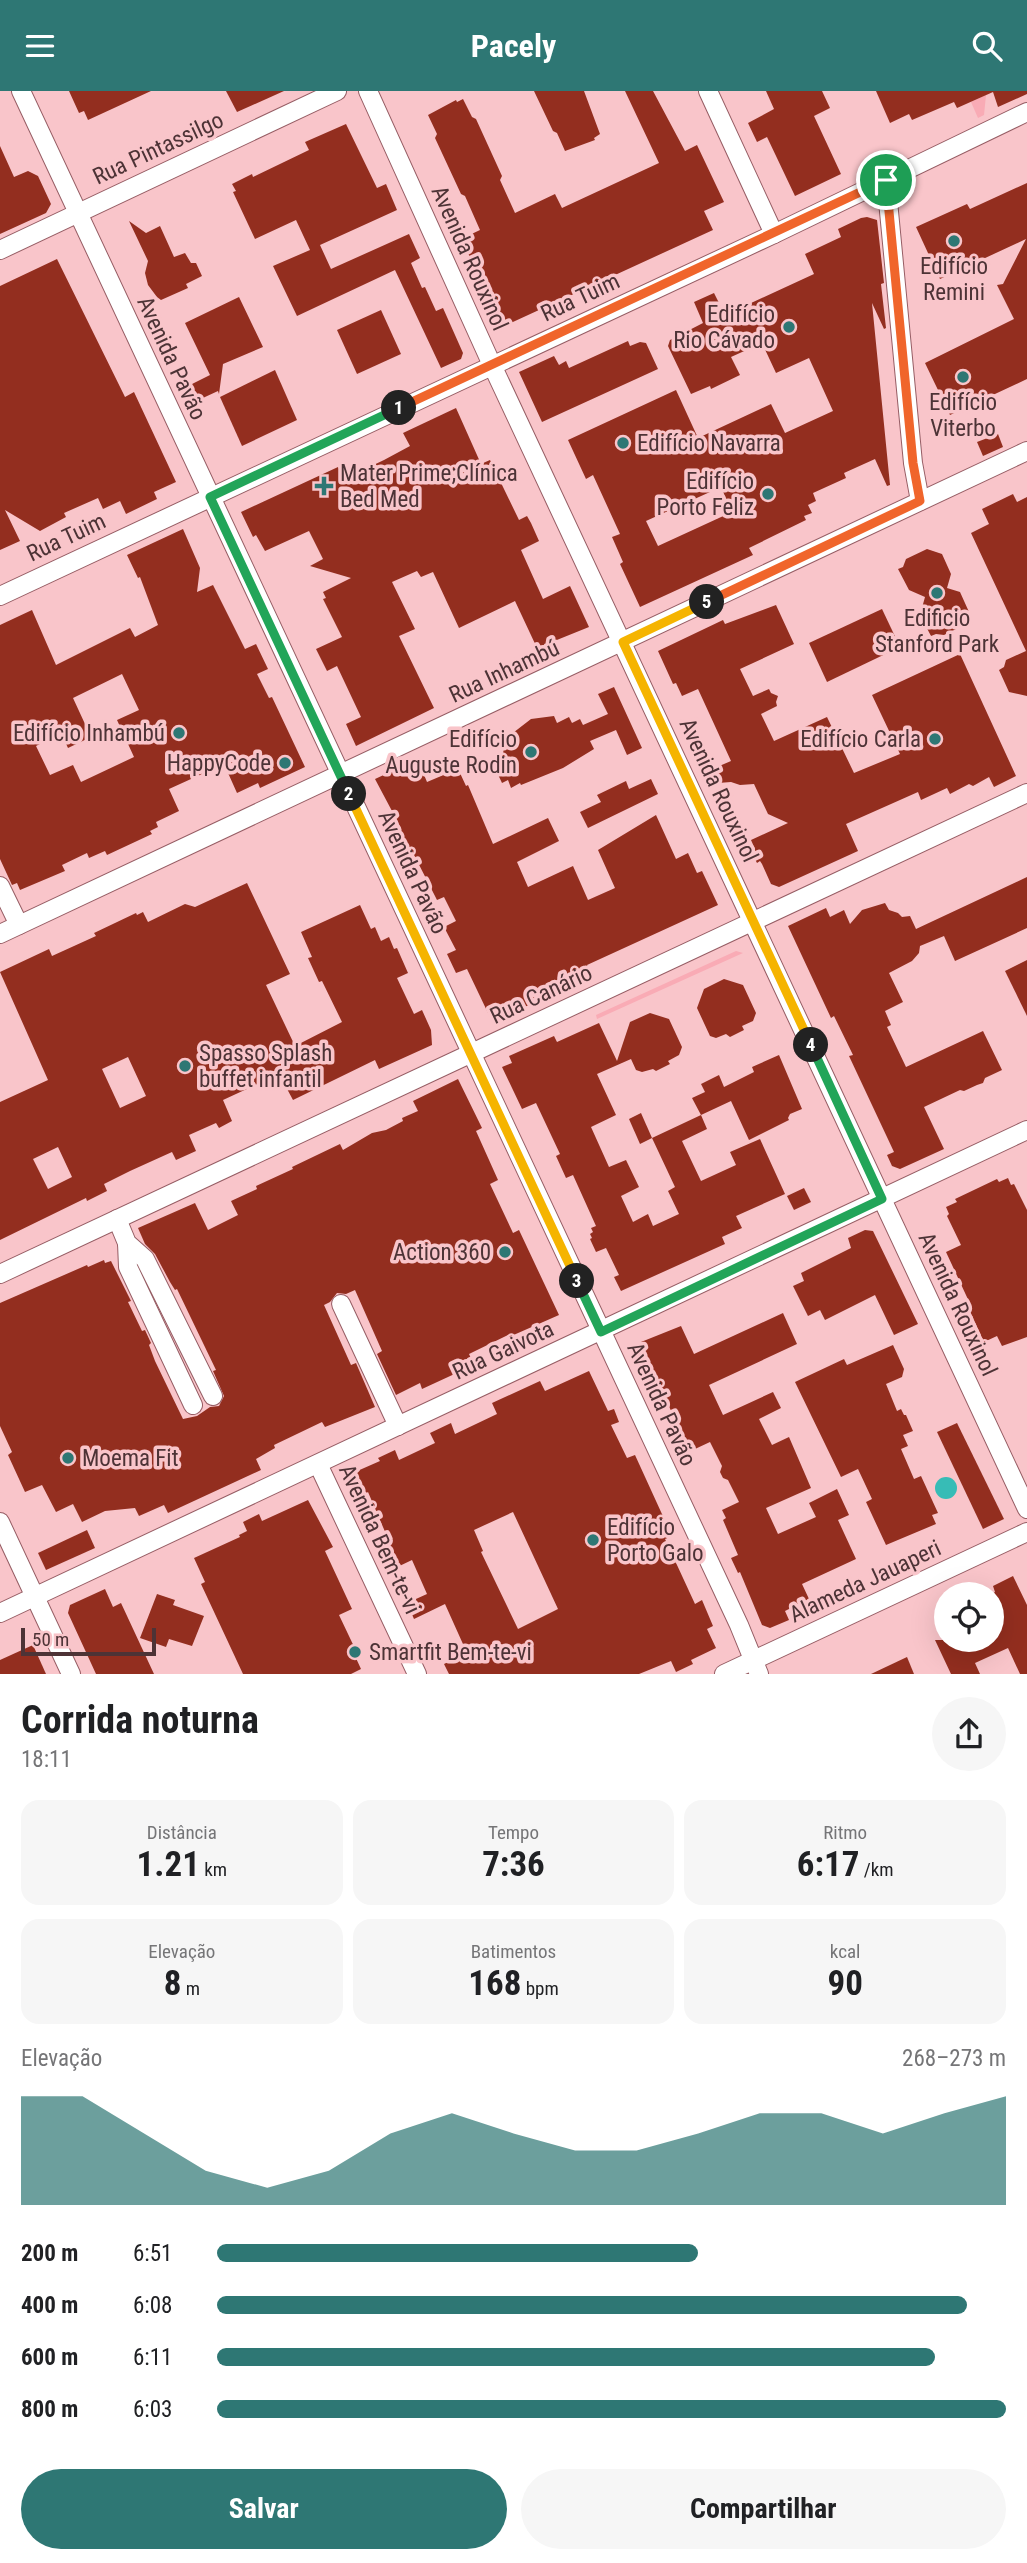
<!DOCTYPE html>
<html lang="pt">
<meta charset="utf-8">
<style>
:root{--surface:#fff;--page:#f6f6f6;--text:#202124;--muted:#757577;--accent:#2e7774}
body{margin:0;font-family:"Roboto Condensed",sans-serif;background:var(--page);color:var(--text);height:100vh;display:flex;flex-direction:column;font-size:26px;white-space:nowrap}
*{box-sizing:border-box;margin:0}
p{font-size:23px;color:var(--muted)}
.icon{flex:none;width:38px;height:38px;fill:none;stroke:currentColor;stroke-width:2;stroke-linecap:round;stroke-linejoin:round}
.map{position:relative;height:1583px;overflow:hidden}
.panel{display:flex;flex-direction:column;background:var(--surface);flex:1}
.panel>*{flex:none}
.fabs{position:absolute;left:934px;top:1491px;display:grid;gap:14px}
.fabs a{display:grid;place-items:center;width:70px;height:70px;border-radius:50%;background:var(--surface);box-shadow:0 7px 28px #0002;font-size:35px}
.scale{position:absolute;left:21px;bottom:18px;width:135px;box-sizing:border-box;padding-left:7px;border:4px solid #4d3336;border-top:0;font-size:19px;line-height:24px;white-space:nowrap;color:#4d3336;-webkit-text-stroke:5px #f9c5ca;paint-order:stroke}
.pin{position:absolute;display:grid;place-items:center;width:60px;height:60px;color:#fff;margin:-30px;border:4px solid #fff;border-radius:50%;box-shadow:0 2px 7px #0007}
.km{position:absolute;width:35px;height:35px;margin:-18px;border-radius:50%;background:#222;color:#fff;font-size:19px;line-height:35px;text-align:center}
.round{display:grid;place-items:center;flex:none;width:74px;height:74px;border-radius:37px;background:var(--page)}
.overview{display:flex;align-items:center;justify-content:space-between;height:119px;padding:0 21px}
h1{font-size:38px;font-weight:700;line-height:52px}
.figures{display:grid;grid-template-columns:repeat(3,1fr);gap:10px;height:119px;padding:7px 21px}
.figures div{display:grid;align-content:center;border-radius:18px;background:var(--page);text-align:center}
.figures b{font-size:35px;font-weight:700}
.figures small{font-size:19px;font-weight:400}
.figures p{font-size:19px}
.chart{height:196px;padding:14px 21px}
.chart p{display:flex;justify-content:space-between}
.chart svg{width:100%;height:126px;margin-top:7px;fill:var(--accent);opacity:.7}
.cta{display:flex;gap:14px;margin-top:auto;padding:14px 21px}
.cta a{flex:1;height:80px;border-radius:42px;background:var(--accent);color:#fff;font-size:28px;font-weight:700;line-height:80px;text-align:center}
.cta a+a{background:var(--page);color:var(--text)}
ul{padding:0 21px;list-style:none;font-size:23px}
li{display:grid;grid-template-columns:112px 84px 1fr;align-items:center;height:52px}
li i{height:18px;border-radius:9px;background:var(--accent)}
header{display:flex;justify-content:space-between;align-items:center;height:91px;padding:0 21px;background:var(--accent);color:#fff;font-size:32px;font-weight:700}
.map>svg:first-child{display:block}
.green{fill:#f9abb5}
.water{fill:#37bcb6}
.building{fill:#932e1f;fill-rule:evenodd}
.lines{fill:none;stroke-linecap:round;stroke-linejoin:round}
.minor-casing{stroke:#965d64;stroke-width:20}
.minor{stroke:#fff;stroke-width:18}
.split-1-casing{stroke:#fff;stroke-width:14}
.split-2-casing{stroke:#fff;stroke-width:14}
.split-3-casing{stroke:#fff;stroke-width:14}
.split-4-casing{stroke:#fff;stroke-width:14}
.split-5-casing{stroke:#fff;stroke-width:14}
.split-6-casing{stroke:#fff;stroke-width:14}
.split-1{stroke:#f0652b;stroke-width:9}
.split-2{stroke:#22a559;stroke-width:9}
.split-3{stroke:#f5b400;stroke-width:9}
.split-4{stroke:#22a559;stroke-width:9}
.split-5{stroke:#f5b400;stroke-width:9}
.split-6{stroke:#f0652b;stroke-width:9}
.poi-dot{fill:#2e7774;stroke:#f9c5ca;stroke-width:2.5}
.labels{text-anchor:middle;stroke-width:7;stroke-linejoin:round;paint-order:stroke}
.street-label{font-size:23px;fill:#4d3336;stroke:#f9c5ca}
.poi-label{font-size:23px;fill:#4d3336;stroke:#f9c5ca;text-anchor:end}
</style>
<header><svg class="icon" aria-label="menu" viewBox="0 0 24 24"><path d="M4 6h16M4 12h16M4 18h16"/></svg>Pacely<svg class="icon" aria-label="search" viewBox="0 0 24 24"><circle cx="10" cy="10" r="6"/><path d="M15 15l6 6"/></svg></header>
<div class="map">
<svg width="1027" height="1583" viewBox="0 0 1027 1583">
<rect width="100%" height="100%" fill="#f9c5ca"/>
<g class="green">
<polygon points="986,4 984,24 978,27 971,11"/>
<polygon points="736,860 743,862 597,928 596,924"/>
</g>
<circle class="water" cx="946" cy="1397" r="11"/>
<g class="building">
<polygon points="69,0 151,0 88,29 84,20 79,22"/>
<polygon points="226,0 284,0 237,21"/>
<polygon points="534,0 584,0 600,43 594,47 595,49 565,60 557,42 553,40"/>
<polygon points="625,0 653,0 685,60 697,54 724,111 704,120 713,139 504,235 461,148 480,139 465,105 461,103 435,47 437,43 428,24 456,9 457,11 463,8 472,26 476,28 502,85 500,89 515,122 555,103 562,117 659,72"/>
<polygon points="766,0 822,0 830,17 814,25 841,83 795,105 767,46 757,51 748,32 774,18"/>
<polygon points="876,0 1027,0 1027,3 998,16 993,1 957,17 954,11 912,29 909,23 890,32"/>
<polygon points="346,33 377,97 386,93 397,119 320,154 331,178 409,143 420,167 411,172 422,197 425,196 436,220 443,217 463,262 461,268 441,277 395,179 297,225 273,175 310,159 296,129 255,148 233,101 236,100 232,93 252,83 253,86 309,59 305,51"/>
<polygon points="0,55 14,86 28,80 38,85 51,113 46,122 0,143"/>
<polygon points="1027,92 1027,288 950,324 925,272 1014,228 997,194 1003,193 1026,148 940,188 916,136 967,113 970,118"/>
<path d="M867,126L877,129L884,192L881,193L886,237L884,238L872,212L890,394L887,395L875,368L844,382L846,387L813,402L816,410L808,414L812,422L804,425L806,429L749,457L753,464L640,516L620,473L623,471L612,446L620,443L593,384L586,388L568,349L676,299L698,347L771,313L785,342L833,320L809,267L776,282L762,252L731,266L740,284L711,298L710,295L691,303L668,255L670,249L703,232L694,211L714,202L725,224L814,183L805,163L841,146L838,138L861,127ZM721,396L732,421L658,455L646,430Z"/>
<polygon points="129,130 146,142 160,135 174,166 185,162 191,172 196,172 202,185 186,193 188,197 161,209 157,206 148,194 145,182 148,170"/>
<polygon points="57,168 125,306 134,301 176,391 154,401 157,408 126,423 120,410 103,418 98,407 64,422 66,426 40,440 5,419 20,450 0,459 0,195"/>
<polygon points="239,206 263,256 223,273 219,303 218,300 192,312 184,297 210,284 185,232"/>
<polygon points="381,219 401,263 357,283 337,239"/>
<polygon points="628,250 630,255 640,251 646,252 658,278 542,331 519,281 554,265 559,274 566,270 569,277"/>
<polygon points="275,279 297,329 242,355 220,306"/>
<polygon points="456,317 481,373 490,369 519,429 527,425 531,432 539,450 521,459 543,508 570,495 589,536 537,557 515,510 459,537 433,481 421,486 417,480 392,491 415,538 399,545 434,617 356,655 346,633 361,626 337,575 327,580 316,558 342,546 323,508 326,507 323,501 351,487 310,475 323,468 309,440 265,460 256,444 253,446 241,421 338,376 344,388 384,369 410,355 403,342"/>
<polygon points="998,343 1003,356 983,365 977,351"/>
<polygon points="1013,403 1017,411 1027,406 1027,605 1009,601 999,579 1004,576 1006,569 1026,560 971,442 989,433 982,418"/>
<path d="M183,438L200,477L197,501L213,494L245,558L256,553L268,578L257,583L269,607L272,606L305,676L260,697L258,692L237,702L224,673L169,698L179,720L156,731L158,736L150,740L152,743L107,764L105,760L89,767L87,762L62,774L65,780L20,799L17,792L12,794L0,768V534L32,519L56,574L130,537L135,546L158,534L140,486L138,487L127,464ZM122,583L139,619L117,629L134,666L81,691L73,674L50,684L36,655L61,642L68,657L91,646L73,607Z"/>
<polygon points="927,458 942,463 951,483 947,497 960,501 969,521 964,534 944,544 936,543 931,545 920,524 925,506 909,499 898,478 903,476 906,468"/>
<polygon points="776,514 794,553 740,578 753,605 769,598 771,602 778,605 776,611 777,615 761,623 774,650 827,626 854,682 900,663 872,604 960,563 1016,685 994,696 989,686 973,695 969,693 950,703 947,697 921,709 918,701 846,733 858,760 779,796 771,793 762,773 760,770 757,772 751,760 755,758 751,749 788,732 768,723 754,693 740,694 731,691 718,692 703,682 731,670 698,598 682,605 676,592 673,593 658,560 723,529 725,533"/>
<polygon points="882,518 900,556 827,591 809,552"/>
<polygon points="614,596 642,657 627,664 616,639 590,650 594,658 563,677 521,694 520,692 511,697 508,689 502,692 494,675 500,672 497,666 503,663 505,648 531,628 554,625 557,632 569,626 572,632 580,628 583,634 608,623 598,603"/>
<polygon points="401,676 403,682 412,678 414,683 422,679 427,691 453,680 460,682 466,695 468,694 493,753 548,727 559,750 517,771 528,796 573,775 588,809 615,797 598,759 656,724 676,768 688,762 697,782 702,780 718,814 587,874 592,885 518,919 514,910 488,922 467,878 456,882 447,863 456,859 444,836 456,830 444,806 437,809 410,756 408,757 398,738 401,737 375,688"/>
<polygon points="651,688 658,703 588,737 580,721 601,711 597,704 626,690 629,698"/>
<polygon points="1027,786 1027,837 955,870 944,845 920,855 919,862 912,870 889,882 903,911 885,920 891,934 887,936 906,976 983,940 1002,979 985,987 983,992 977,994 964,1000 960,999 924,1016 944,1058 900,1078 892,1075 887,1064 894,1061 849,965 853,964 834,925 831,927 788,835 826,817 830,826 844,819 850,833 862,819 885,812 889,819 898,822 902,826 910,825 916,838"/>
<path d="M247,792L290,883L266,894L295,955L342,931L322,890L319,891L308,867L312,866L301,841L360,814L371,838L375,836L381,850L389,846L394,858L397,857L408,882L397,887L414,923L422,919L431,939L432,954L379,978L375,969L293,1009L279,983L223,1009L232,1030L219,1037L216,1032L189,1044L196,1060L176,1069L172,1061L130,1080L104,1093L107,1100L87,1110L86,1107L0,1149V1011L48,989L0,881L49,858L52,865L96,845L94,842L136,822L137,824L143,821L148,831L185,813L195,816ZM128,966L146,1005L120,1017L102,978ZM58,1056L72,1086L48,1098L33,1068Z"/>
<polygon points="1027,869 1027,925 1005,880"/>
<polygon points="724,888 743,894 756,922 753,930 742,935 744,939 730,946 726,943 716,947 710,945 697,917 704,898"/>
<polygon points="650,922 669,928 682,956 679,964 668,970 670,973 656,980 653,978 642,981 636,979 631,968 597,983 616,1024 591,1036 609,1076 626,1069 639,1096 621,1105 633,1131 648,1123 653,1135 679,1123 668,1100 675,1096 652,1047 701,1024 707,1038 682,1050 701,1090 736,1074 730,1061 760,1048 785,1103 736,1125 742,1137 722,1146 725,1153 621,1200 614,1186 619,1184 606,1157 596,1161 590,1148 592,1147 590,1143 593,1141 591,1137 596,1135 573,1084 566,1087 556,1065 560,1063 536,1012 522,1018 502,976 512,972 509,965 554,945 557,951 599,932 617,970 630,931"/>
<polygon points="779,964 802,1018 790,1023 788,1027 789,1029 749,1049 731,1010 701,1024 692,1007 705,1001 701,993 719,984 724,996 754,981 752,976"/>
<polygon points="458,988 482,1037 476,1040 498,1089 490,1093 513,1142 519,1139 559,1224 509,1246 508,1244 469,1263 474,1274 422,1298 420,1292 396,1304 377,1263 382,1260 355,1199 346,1203 337,1202 330,1211 324,1214 351,1274 356,1272 375,1316 325,1336 322,1331 274,1354 275,1357 256,1368 261,1379 168,1422 164,1414 139,1425 135,1417 105,1420 82,1431 73,1413 56,1421 42,1394 25,1401 8,1364 12,1361 0,1335 0,1212 87,1174 88,1176 104,1169 105,1172 111,1170 131,1210 128,1211 142,1240 145,1239 151,1252 149,1254 155,1270 183,1328 197,1325 210,1316 219,1315 224,1305 213,1280 216,1279 177,1198 175,1199 170,1191 155,1163 145,1153 138,1137 195,1112 208,1139 238,1124 231,1110 257,1098 256,1095 293,1078 292,1076 340,1053 343,1059 372,1042 386,1039 403,1030 402,1027 418,1020 413,1010"/>
<polygon points="641,1022 652,1047 640,1053 629,1028"/>
<polygon points="1008,1087 1011,1094 1014,1093 1027,1119 1027,1246 1002,1255 997,1245 984,1251 969,1218 972,1217 946,1161 961,1154 947,1125 949,1123 946,1116 957,1111 955,1108 997,1088 999,1091"/>
<polygon points="804,1097 811,1111 794,1119 787,1105"/>
<polygon points="865,1139 873,1140 918,1233 894,1244 875,1204 825,1229 820,1219 808,1225 793,1195 804,1190 801,1182 851,1157 848,1147"/>
<polygon points="783,1222 797,1253 709,1294 723,1324 773,1301 781,1317 759,1328 772,1354 789,1346 811,1397 766,1417 778,1443 816,1426 809,1412 837,1398 849,1424 838,1429 856,1468 802,1493 809,1508 785,1520 789,1529 770,1537 762,1534 740,1481 738,1482 731,1467 738,1464 723,1429 726,1427 722,1419 739,1411 728,1389 723,1387 720,1381 722,1375 710,1351 695,1358 693,1355 690,1357 675,1329 641,1251 681,1235 694,1263"/>
<polygon points="893,1254 904,1278 902,1286 886,1293 897,1320 901,1318 904,1324 906,1324 913,1340 903,1344 908,1355 901,1358 914,1388 921,1385 938,1422 932,1424 936,1433 886,1454 866,1411 872,1408 858,1378 841,1386 795,1291 844,1268 847,1274"/>
<path d="M589,1280L608,1320L614,1318L619,1331L611,1334L627,1367L635,1364L672,1445L665,1448L695,1513L702,1509L713,1535L707,1538L716,1557L691,1569L693,1573L676,1581L671,1570L639,1583H449L444,1573L467,1562L445,1513L414,1528L407,1512L427,1503L412,1469L391,1479L380,1455L389,1450L368,1401L365,1403L355,1381L380,1370L378,1367L395,1359L399,1369L435,1352L430,1342L451,1332L455,1343L497,1323L492,1312L540,1290L545,1300ZM513,1421L558,1518L518,1538L481,1461L483,1460L474,1439Z"/>
<polygon points="957,1332 1004,1428 983,1438 937,1341"/>
<polygon points="308,1409 333,1456 325,1460 352,1518 339,1524 358,1564 355,1565 361,1578 351,1583 243,1583 201,1493 205,1491 194,1467 240,1446 239,1444 247,1440 243,1431 259,1423 262,1430"/>
<polygon points="87,1439 95,1457 46,1479 38,1462"/>
<polygon points="1013,1485 1027,1514 1027,1583 1020,1583 1008,1557 975,1572 980,1583 951,1583 935,1549 992,1549 992,1502 995,1501 993,1495"/>
<polygon points="105,1498 113,1516 121,1512 154,1583 96,1583 68,1522 70,1514"/>
<polygon points="157,1503 175,1509 173,1514 204,1525 192,1555 169,1548 166,1556 140,1547"/>
<polygon points="33,1554 46,1583 0,1583 0,1569"/>
<polygon points="907,1566 914,1583 871,1583"/>
</g>
<g class="lines">
<g class="minor-casing">
<g id="minor">
<polyline points="21,0 739,1534 759,1583"/>
<polyline points="368,0 492,274 1027,1418"/>
<polyline points="708,0 774,143"/>
<polyline points="886,89 913,372 920,410"/>
<polyline points="0,159 337,0"/>
<polyline points="0,505 774,143 1027,21"/>
<polyline points="0,795 19,834"/>
<polyline points="0,843 1027,360"/>
<polyline points="117,1128 127,1152 145,1168 213,1305"/>
<polyline points="127,1152 128,1176 193,1314"/>
<polyline points="0,1183 1027,702"/>
<polyline points="341,1213 398,1335"/>
<polyline points="318,1373 417,1583"/>
<polyline points="0,1431 71,1583"/>
<polyline points="0,1522 1027,1039"/>
<polyline points="724,1583 1027,1441"/>
</g>
</g>
<use href="#minor" class="minor"/>
</g>
<g class="lines">
<g class="split-1-casing">
<polyline id="split-1" points="399,317 886,89"/>
</g>
<g class="split-2-casing">
<polyline id="split-2" points="349,703 210,406 399,317"/>
</g>
<g class="split-3-casing">
<polyline id="split-3" points="349,703 577,1190"/>
</g>
<g class="split-4-casing">
<polyline id="split-4" points="577,1190 601,1241 882,1108 811,954"/>
</g>
<g class="split-5-casing">
<polyline id="split-5" points="707,511 623,551 811,954"/>
</g>
<g class="split-6-casing">
<polyline id="split-6" points="707,511 920,410 913,372 886,89"/>
</g>
<use href="#split-1" class="split-1"/>
<use href="#split-2" class="split-2"/>
<use href="#split-3" class="split-3"/>
<use href="#split-4" class="split-4"/>
<use href="#split-5" class="split-5"/>
<use href="#split-6" class="split-6"/>
</g>
<g class="poi-dot">
<circle cx="954" cy="150" r="7"/>
<circle cx="789" cy="236" r="7"/>
<circle cx="963" cy="286" r="7"/>
<circle cx="623" cy="352" r="7"/>
<path d="M320.5 384.5h7v7h7v7h-7v7h-7v-7h-7v-7h7z"/>
<circle cx="768" cy="403" r="7"/>
<circle cx="937" cy="502" r="7"/>
<circle cx="179" cy="642" r="7"/>
<circle cx="935" cy="648" r="7"/>
<circle cx="531" cy="661" r="7"/>
<circle cx="285" cy="672" r="7"/>
<circle cx="185" cy="975" r="7"/>
<circle cx="505" cy="1161" r="7"/>
<circle cx="68" cy="1367" r="7"/>
<circle cx="593" cy="1449" r="7"/>
<circle cx="355" cy="1561" r="7"/>
</g>
<g class="labels">
<g class="street-label">
<text transform="translate(158 57) rotate(-25)" y="8">Rua Pintassilgo</text>
<text transform="translate(470 167) rotate(66)" y="8">Avenida Rouxinol</text>
<text transform="translate(580 206) rotate(-25)" y="8">Rua Tuim</text>
<text transform="translate(172 267) rotate(65)" y="8">Avenida Pavão</text>
<text transform="translate(66 446) rotate(-25)" y="8">Rua Tuim</text>
<text transform="translate(504 580) rotate(-25)" y="8">Rua Inhambú</text>
<text transform="translate(719 699) rotate(65)" y="8">Avenida Rouxinol</text>
<text transform="translate(413 781) rotate(65)" y="8">Avenida Pavão</text>
<text transform="translate(541 903) rotate(-25)" y="8">Rua Canário</text>
<text transform="translate(958 1213) rotate(65)" y="8">Avenida Rouxinol</text>
<text transform="translate(503 1259) rotate(-25)" y="8">Rua Gaivota</text>
<text transform="translate(662 1313) rotate(65)" y="8">Avenida Pavão</text>
<text transform="translate(380 1448) rotate(65)" y="8">Avenida Bem-te-vi</text>
<text transform="translate(865 1490) rotate(-25)" y="8">Alameda Jauaperi</text>
</g>
<g class="poi-label">
<text x="954" y="183" text-anchor="middle">Edifício<tspan x="954" dy="26">Remini</tspan></text>
<text x="775" y="231">Edifício<tspan x="775" dy="26">Rio Cávado</tspan></text>
<text x="963" y="319" text-anchor="middle">Edifício<tspan x="963" dy="26">Viterbo</tspan></text>
<text x="637" y="360" text-anchor="start">Edifício Navarra</text>
<text x="340" y="390" text-anchor="start">Mater Prime;Clínica<tspan x="340" dy="26">Bed Med</tspan></text>
<text x="754" y="398">Edifício<tspan x="754" dy="26">Porto Feliz</tspan></text>
<text x="937" y="535" text-anchor="middle">Edificio<tspan x="937" dy="26">Stanford Park</tspan></text>
<text x="165" y="650">Edifício Inhambú</text>
<text x="517" y="656">Edifício<tspan x="517" dy="26">Auguste Rodin</tspan></text>
<text x="921" y="656">Edifício Carla</text>
<text x="271" y="680">HappyCode</text>
<text x="199" y="970" text-anchor="start">Spasso Splash<tspan x="199" dy="26">buffet infantil</tspan></text>
<text x="491" y="1169">Action 360</text>
<text x="82" y="1375" text-anchor="start">Moema Fit</text>
<text x="607" y="1444" text-anchor="start">Edifício<tspan x="607" dy="26">Porto Galo</tspan></text>
<text x="369" y="1569" text-anchor="start">Smartfit Bem-te-vi</text>
</g>
</g>
</svg>
<div class="fabs">
<a><svg class="icon" aria-label="locate" viewBox="0 0 24 24"><circle cx="12" cy="12" r="6"/><path d="M12 2v4M12 18v4M2 12h4M18 12h4"/></svg></a>
</div>
<div class="scale">50 m</div>
<div class="pin" style="left:886px;top:89px;background:#1e9e55"><svg class="icon" aria-label="arrive" viewBox="0 0 24 24"><path d="M6 21V4h12l-3 4 3 4H6"/></svg></div>
<b class="km" style="left:399px;top:317px">1</b>
<b class="km" style="left:349px;top:703px">2</b>
<b class="km" style="left:577px;top:1190px">3</b>
<b class="km" style="left:811px;top:954px">4</b>
<b class="km" style="left:707px;top:511px">5</b>
</div>
<section class="panel">
<div class="overview"><div><h1>Corrida noturna</h1><p>18:11</p></div><a class="round"><svg class="icon" aria-label="share" viewBox="0 0 24 24"><path d="M12 15V3M7 8l5-5 5 5M5 13v7h14v-7"/></svg></a></div>
<div class="figures">
<div><p>Distância</p><b>1.21<small> km</small></b></div>
<div><p>Tempo</p><b>7:36</b></div>
<div><p>Ritmo</p><b>6:17<small> /km</small></b></div>
</div>
<div class="figures">
<div><p>Elevação</p><b>8<small> m</small></b></div>
<div><p>Batimentos</p><b>168<small> bpm</small></b></div>
<div><p>kcal</p><b>90</b></div>
</div>
<div class="chart"><p><span>Elevação</span>268–273 m</p>
<svg viewBox="0 0 160 44" preserveAspectRatio="none"><path d="M0 44V6L10 6L20 19L30 32L40 38L50 32L60 19L70 12L80 19L90 25L100 25L110 19L120 12L130 12L140 19L150 12L160 6V44z"/></svg>
</div>
<ul>
<li><b>200 m</b>6:51<i style="width:61%"></i></li>
<li><b>400 m</b>6:08<i style="width:95%"></i></li>
<li><b>600 m</b>6:11<i style="width:91%"></i></li>
<li><b>800 m</b>6:03<i style="width:100%"></i></li>
</ul>
<div class="cta"><a>Salvar</a><a>Compartilhar</a></div>
</section>
